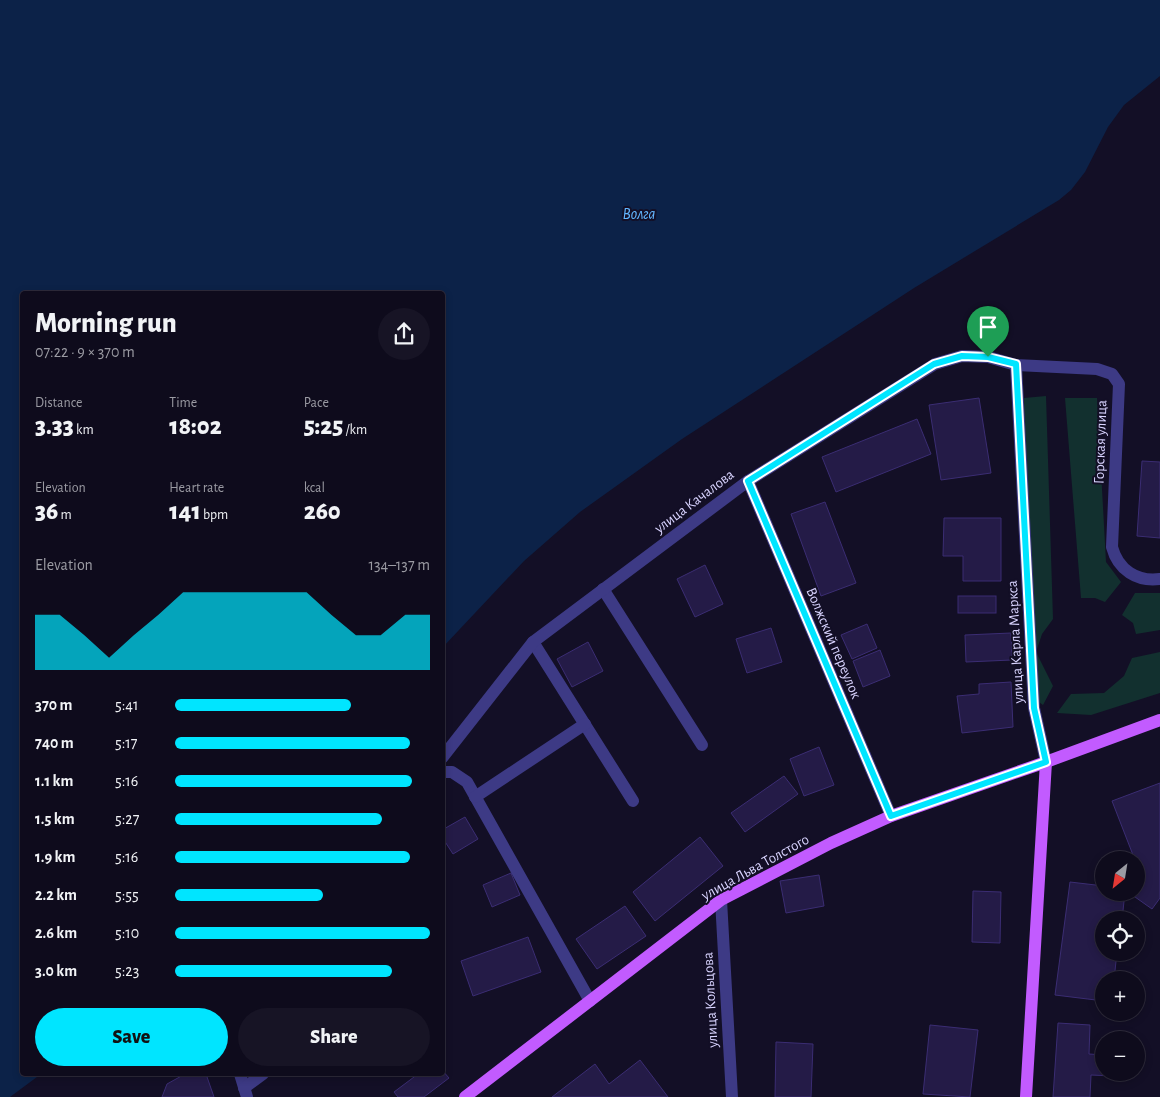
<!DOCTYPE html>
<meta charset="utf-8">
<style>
:root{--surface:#0e0b1c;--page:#171425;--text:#f1f3f6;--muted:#9b9ba3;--line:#2e2b3b;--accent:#00e5ff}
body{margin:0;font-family:"Alegreya Sans",sans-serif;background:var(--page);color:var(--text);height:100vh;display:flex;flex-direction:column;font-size:19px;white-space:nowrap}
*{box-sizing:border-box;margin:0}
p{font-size:16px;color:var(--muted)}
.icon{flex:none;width:28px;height:28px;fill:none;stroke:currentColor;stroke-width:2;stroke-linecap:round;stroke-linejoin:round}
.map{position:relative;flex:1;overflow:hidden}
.sheet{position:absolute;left:20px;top:291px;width:425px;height:785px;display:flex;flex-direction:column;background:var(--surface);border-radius:5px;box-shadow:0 2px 8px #0003,0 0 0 1px var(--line)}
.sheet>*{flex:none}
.needle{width:32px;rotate:210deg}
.fabs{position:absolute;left:1095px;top:851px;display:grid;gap:10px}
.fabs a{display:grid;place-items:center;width:50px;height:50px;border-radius:50%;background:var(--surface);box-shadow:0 2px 8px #0003,0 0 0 1px var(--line);font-size:25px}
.pin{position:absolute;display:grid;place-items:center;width:42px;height:42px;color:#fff;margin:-51px -21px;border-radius:50% 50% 50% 0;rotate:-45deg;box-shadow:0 0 5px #0007}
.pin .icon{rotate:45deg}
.round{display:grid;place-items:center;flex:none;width:52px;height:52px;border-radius:26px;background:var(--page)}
.overview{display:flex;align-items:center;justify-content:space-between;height:85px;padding:0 15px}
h1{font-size:28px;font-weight:800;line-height:38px}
.metrics{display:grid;grid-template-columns:repeat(3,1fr);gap:8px;height:85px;padding:5px 15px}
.metrics div{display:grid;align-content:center}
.metrics b{font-size:25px;font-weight:800}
.metrics small{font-size:14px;font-weight:400}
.metrics p{font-size:14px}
.chart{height:140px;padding:10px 15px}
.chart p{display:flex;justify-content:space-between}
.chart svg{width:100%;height:90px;margin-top:5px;fill:var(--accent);opacity:.7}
.button{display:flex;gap:10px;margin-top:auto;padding:10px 15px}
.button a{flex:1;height:58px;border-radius:30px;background:var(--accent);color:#111;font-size:20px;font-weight:800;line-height:58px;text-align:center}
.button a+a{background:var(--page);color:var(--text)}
ul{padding:0 15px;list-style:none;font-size:16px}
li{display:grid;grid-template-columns:80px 60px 1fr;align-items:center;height:38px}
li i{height:12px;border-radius:6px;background:var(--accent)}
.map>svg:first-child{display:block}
.green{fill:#12302f}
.water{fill:#0c2248}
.building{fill:#241b47;stroke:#3b2d73}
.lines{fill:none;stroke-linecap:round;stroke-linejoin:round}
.minor{stroke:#3d3a85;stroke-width:12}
.major{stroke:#c25bff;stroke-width:12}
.route-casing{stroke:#fff;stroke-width:10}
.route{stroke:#00e5ff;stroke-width:6}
.labels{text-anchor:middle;stroke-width:4;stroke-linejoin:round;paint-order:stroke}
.street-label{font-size:15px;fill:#d9d4ff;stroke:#130f26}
.water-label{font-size:16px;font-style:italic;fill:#62b6ff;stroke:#130f26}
</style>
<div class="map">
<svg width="1160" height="1097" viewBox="0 0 1160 1097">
<rect width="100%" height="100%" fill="#130f26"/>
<g class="green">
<polygon points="1046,396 1053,619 1042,634 1036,652 1053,686 1043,705 1027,693 1024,398"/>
<polygon points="1065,398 1097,398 1106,562 1121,582 1105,602 1095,598 1081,598"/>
<polygon points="1135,593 1160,593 1160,630 1136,634 1133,623 1122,615"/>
<polygon points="1160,652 1160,693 1091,715 1057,713 1071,694 1104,693 1124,676 1132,658"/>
</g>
<polygon class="water" points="0,0 1160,0 1160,76 1124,105 1108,127 1085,172 1071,190 1059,200 914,288 682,439 580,512 524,561 443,647 442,294 22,294 22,1074 41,1074 10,1097 0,1097"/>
<g class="building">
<polygon points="979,398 991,473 941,480 929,405"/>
<polygon points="917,419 931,454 836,492 822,457"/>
<polygon points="1142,461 1160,462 1160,538 1137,536"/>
<polygon points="825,502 856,583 821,596 791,514"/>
<polygon points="944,518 1001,518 1001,581 963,581 963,556 943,556"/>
<polygon points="705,565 723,604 695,617 677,579"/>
<rect x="958" y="596" width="38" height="17"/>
<polygon points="867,624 877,648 852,659 841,635"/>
<polygon points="771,628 782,662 747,673 736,639"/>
<polygon points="1011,633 1012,660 966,662 965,635"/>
<polygon points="588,642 603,671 572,687 557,659"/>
<polygon points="880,650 890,676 863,687 853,661"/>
<polygon points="1011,682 1013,727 962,733 957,696 979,694 979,684"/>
<polygon points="819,747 834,785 804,796 790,759"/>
<polygon points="784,776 798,794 745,832 731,813"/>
<polygon points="1160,783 1160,898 1152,909 1128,892 1136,892 1136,860 1129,860 1133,855 1112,801"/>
<polygon points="465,817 478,839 453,854 442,837 442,830"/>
<polygon points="700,837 723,866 655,921 633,892"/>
<polygon points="511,873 520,895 492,907 483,885"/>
<polygon points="819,875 824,906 786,913 780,881"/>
<polygon points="1070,882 1104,886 1104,892 1125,892 1122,920 1104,920 1104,952 1117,952 1114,980 1104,980 1104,1001 1055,995"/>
<polygon points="973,891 1001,892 1000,943 972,942"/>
<polygon points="625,906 646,936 597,969 576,939"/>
<polygon points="528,937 541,972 473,996 461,961"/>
<polygon points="1058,1023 1090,1025 1089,1054 1104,1055 1104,1072 1112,1072 1112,1076 1091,1075 1090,1097 1053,1097"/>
<polygon points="930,1025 978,1030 970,1097 923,1094"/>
<polygon points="776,1042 813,1044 811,1097 775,1097"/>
<polygon points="640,1060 668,1097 552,1097 595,1064 609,1084"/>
<polygon points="442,1070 449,1078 424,1097 398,1097 394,1092 418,1074 442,1074"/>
<polygon points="185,1074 206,1074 214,1097 162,1097 167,1084"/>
</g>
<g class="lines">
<g class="minor">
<polyline points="1016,365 1034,708 1046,762"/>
<polyline points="748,481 891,816"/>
<polyline points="603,589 702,745"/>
<polyline points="533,642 633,801"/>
<path d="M442,758L533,642L748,481L935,364L962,356L988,357L1016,365L1097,369L1112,374L1119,384L1112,547C1118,570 1137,582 1160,579"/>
<polyline points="442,772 452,772 467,782 590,1001"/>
<polyline points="475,797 585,724"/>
<polyline points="721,900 732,1097"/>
<polyline points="240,1074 247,1097"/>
<polyline points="244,1088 263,1074"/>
</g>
<g class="major">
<polyline points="465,1097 721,900 831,843 891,816 1046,762 1160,720"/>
<polyline points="1026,1097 1046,762"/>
</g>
</g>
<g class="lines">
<g class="route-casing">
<polygon id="route" points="962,356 988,357 1016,364 1034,708 1046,762 891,816 748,481 934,364"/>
</g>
<use href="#route" class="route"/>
</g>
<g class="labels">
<g class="street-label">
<text transform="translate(1100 442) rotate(-88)" y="5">Горская улица</text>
<text transform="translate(694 501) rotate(-37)" y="5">улица Качалова</text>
<text transform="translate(1015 642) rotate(-93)" y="5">улица Карла Маркса</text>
<text transform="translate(834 643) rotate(67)" y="5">Волжский переулок</text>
<text transform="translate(755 867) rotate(-29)" y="5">улица Льва Толстого</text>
<text transform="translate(710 1000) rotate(-93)" y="5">улица Кольцова</text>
</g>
<g class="water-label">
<text x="639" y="219">Волга</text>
</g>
</g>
</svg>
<div class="fabs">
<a><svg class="needle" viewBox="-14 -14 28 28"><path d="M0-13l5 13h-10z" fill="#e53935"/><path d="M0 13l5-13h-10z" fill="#9b9ba3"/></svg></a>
<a><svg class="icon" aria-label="locate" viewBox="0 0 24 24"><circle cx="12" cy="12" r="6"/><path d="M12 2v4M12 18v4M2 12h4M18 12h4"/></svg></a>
<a>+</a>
<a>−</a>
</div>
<div class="pin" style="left:988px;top:357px;background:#1e9e55"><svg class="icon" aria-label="arrive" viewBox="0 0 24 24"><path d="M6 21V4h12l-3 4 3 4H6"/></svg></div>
<section class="sheet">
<div class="overview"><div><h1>Morning run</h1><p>07:22 · 9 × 370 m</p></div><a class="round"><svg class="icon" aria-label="share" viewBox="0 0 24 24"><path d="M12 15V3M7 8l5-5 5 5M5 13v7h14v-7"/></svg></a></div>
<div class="metrics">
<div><p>Distance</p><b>3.33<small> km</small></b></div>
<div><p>Time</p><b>18:02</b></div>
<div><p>Pace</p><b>5:25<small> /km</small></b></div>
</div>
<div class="metrics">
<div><p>Elevation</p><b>36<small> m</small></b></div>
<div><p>Heart rate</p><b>141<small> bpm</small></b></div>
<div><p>kcal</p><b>260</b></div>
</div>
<div class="chart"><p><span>Elevation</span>134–137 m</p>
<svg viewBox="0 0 160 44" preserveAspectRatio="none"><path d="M0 44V17L10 17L20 27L30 38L40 27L50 17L60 6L70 6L80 6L90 6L100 6L110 6L120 17L130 27L140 27L150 17L160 17V44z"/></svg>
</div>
<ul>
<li><b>370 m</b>5:41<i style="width:69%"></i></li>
<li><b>740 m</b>5:17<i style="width:92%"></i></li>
<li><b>1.1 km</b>5:16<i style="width:93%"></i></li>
<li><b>1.5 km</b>5:27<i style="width:81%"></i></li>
<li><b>1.9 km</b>5:16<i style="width:92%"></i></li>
<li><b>2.2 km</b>5:55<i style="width:58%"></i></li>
<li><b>2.6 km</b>5:10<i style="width:100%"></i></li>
<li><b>3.0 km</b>5:23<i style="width:85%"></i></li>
</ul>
<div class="button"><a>Save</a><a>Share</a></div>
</section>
</div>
